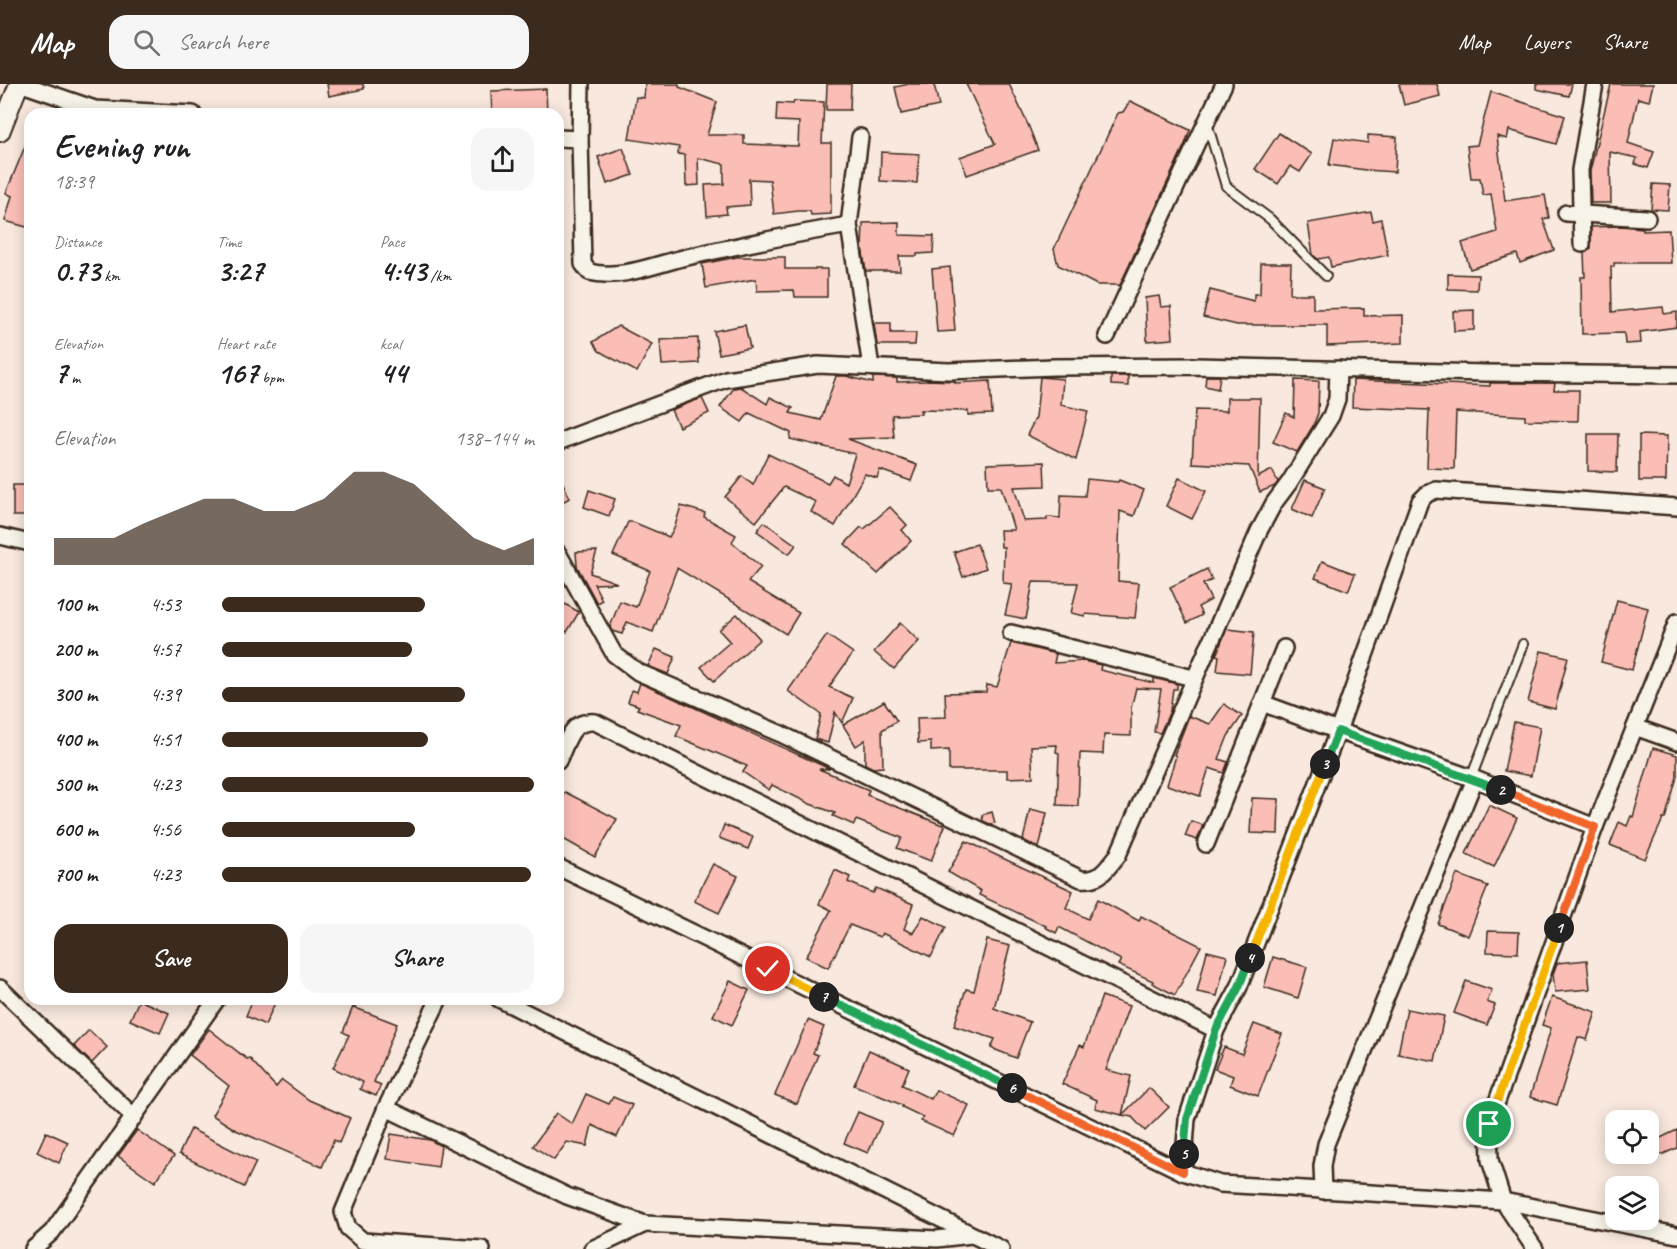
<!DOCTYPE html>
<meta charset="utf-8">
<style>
:root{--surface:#fff;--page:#f6f6f6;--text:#202124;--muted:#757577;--accent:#3b2a1e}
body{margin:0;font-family:Caveat,sans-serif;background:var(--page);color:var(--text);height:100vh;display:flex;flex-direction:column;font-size:22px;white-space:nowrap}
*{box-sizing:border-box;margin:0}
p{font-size:20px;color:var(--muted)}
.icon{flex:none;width:33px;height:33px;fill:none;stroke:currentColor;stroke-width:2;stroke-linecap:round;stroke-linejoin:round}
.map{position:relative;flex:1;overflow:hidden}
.drawer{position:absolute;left:24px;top:24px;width:540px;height:897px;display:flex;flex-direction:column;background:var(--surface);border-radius:18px;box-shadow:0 3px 15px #0003}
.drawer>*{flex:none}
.fabs{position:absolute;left:1605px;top:1026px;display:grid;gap:12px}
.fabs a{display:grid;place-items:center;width:54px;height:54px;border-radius:12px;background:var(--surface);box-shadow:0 3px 15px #0003;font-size:30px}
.pin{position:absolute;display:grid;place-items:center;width:51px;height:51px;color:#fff;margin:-26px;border:3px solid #fff;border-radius:50%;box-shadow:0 2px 6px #0007}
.km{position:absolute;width:30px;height:30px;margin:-15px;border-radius:50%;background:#222;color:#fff;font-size:16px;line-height:30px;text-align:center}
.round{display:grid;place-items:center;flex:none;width:63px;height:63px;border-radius:18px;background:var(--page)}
.head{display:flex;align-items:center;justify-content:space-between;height:102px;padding:0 30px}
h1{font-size:33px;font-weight:700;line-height:45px}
.figures{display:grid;grid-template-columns:repeat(3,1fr);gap:9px;height:102px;padding:6px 30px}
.figures div{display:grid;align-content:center}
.figures b{font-size:30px;font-weight:700}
.figures small{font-size:16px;font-weight:400}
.figures p{font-size:16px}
.chart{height:168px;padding:12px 30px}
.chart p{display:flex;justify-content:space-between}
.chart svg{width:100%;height:108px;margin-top:6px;fill:var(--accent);opacity:.7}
.cta{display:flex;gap:12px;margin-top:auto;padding:12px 30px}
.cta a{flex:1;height:69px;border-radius:18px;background:var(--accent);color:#fff;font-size:24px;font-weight:700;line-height:69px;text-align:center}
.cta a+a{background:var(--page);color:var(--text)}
ul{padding:0 30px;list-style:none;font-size:20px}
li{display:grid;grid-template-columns:96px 72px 1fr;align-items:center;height:45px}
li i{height:15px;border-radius:8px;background:var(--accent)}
header{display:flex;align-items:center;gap:36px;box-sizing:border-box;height:84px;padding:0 30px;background:var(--accent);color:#fff}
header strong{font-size:28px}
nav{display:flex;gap:33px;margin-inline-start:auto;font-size:21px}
.search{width:420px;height:54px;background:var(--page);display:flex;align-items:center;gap:15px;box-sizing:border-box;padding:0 21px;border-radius:18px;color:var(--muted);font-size:22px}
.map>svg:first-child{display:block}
.building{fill:#fabeb6;stroke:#3b2a1e;stroke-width:1.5}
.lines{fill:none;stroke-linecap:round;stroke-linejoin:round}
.service-casing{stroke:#3b2a1e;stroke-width:12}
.minor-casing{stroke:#3b2a1e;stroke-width:20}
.tertiary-casing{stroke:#3b2a1e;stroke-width:22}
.service{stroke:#f7f3e8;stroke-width:8}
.minor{stroke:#f7f3e8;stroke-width:15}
.tertiary{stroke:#f7f3e8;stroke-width:18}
.split-1-casing{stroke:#fff;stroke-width:12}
.split-2-casing{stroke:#fff;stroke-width:12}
.split-3-casing{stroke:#fff;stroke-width:12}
.split-4-casing{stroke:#fff;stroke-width:12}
.split-5-casing{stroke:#fff;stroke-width:12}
.split-6-casing{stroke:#fff;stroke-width:12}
.split-7-casing{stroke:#fff;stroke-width:12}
.split-8-casing{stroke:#fff;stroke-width:12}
.split-1{stroke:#f5b400;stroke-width:8}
.split-2{stroke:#f0652b;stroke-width:8}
.split-3{stroke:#22a559;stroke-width:8}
.split-4{stroke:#f5b400;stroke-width:8}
.split-5{stroke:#22a559;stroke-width:8}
.split-6{stroke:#f0652b;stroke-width:8}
.split-7{stroke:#22a559;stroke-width:8}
.split-8{stroke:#f5b400;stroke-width:8}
</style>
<header>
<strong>Map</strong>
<div class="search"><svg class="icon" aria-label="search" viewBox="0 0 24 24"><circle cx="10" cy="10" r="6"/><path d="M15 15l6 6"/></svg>Search here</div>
<nav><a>Map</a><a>Layers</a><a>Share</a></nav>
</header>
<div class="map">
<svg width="1677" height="1165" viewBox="0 0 1677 1165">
<rect width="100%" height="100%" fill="#f8e8de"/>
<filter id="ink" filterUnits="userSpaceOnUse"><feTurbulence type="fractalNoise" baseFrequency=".0167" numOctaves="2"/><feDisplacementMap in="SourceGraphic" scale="12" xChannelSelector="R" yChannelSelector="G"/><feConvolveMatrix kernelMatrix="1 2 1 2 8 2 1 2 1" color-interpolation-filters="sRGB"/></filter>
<g filter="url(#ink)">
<g class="building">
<polygon points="327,0 363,0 364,5 329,12"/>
<polygon points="645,0 679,0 679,3 717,18 707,51 744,51 744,60 798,62 799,38 776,37 777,19 793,20 794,17 824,18 822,59 831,59 831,130 811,131 810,127 798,127 774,130 770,96 749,95 750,121 726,123 727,130 707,132 705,101 724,100 724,80 698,74 699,101 686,102 685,71 678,70 679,63 629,55 636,13 644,14"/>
<polygon points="827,0 851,0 850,26 826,26"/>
<polygon points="909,0 934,0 939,22 901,30 895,3"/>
<polygon points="966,0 1009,0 1029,43 1038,66 967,91 960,73 995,60"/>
<polygon points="1399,0 1437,0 1440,12 1404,21"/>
<polygon points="1536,0 1572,0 1569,12 1536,5"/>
<polygon points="1611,0 1653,0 1649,17 1638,14 1628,59 1654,68 1648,84 1635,80 1637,74 1610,68 1611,119 1591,119 1590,87"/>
<polygon points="546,5 547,30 492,30 491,7"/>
<polygon points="1491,8 1565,32 1556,60 1509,46 1507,55 1497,52 1505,117 1545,111 1549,134 1543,135 1554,166 1520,179 1517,170 1470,185 1462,159 1497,148 1491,110 1483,111 1480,94 1471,94 1467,62 1477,61"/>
<polygon points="1130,17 1190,46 1185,60 1120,201 1097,201 1058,181 1054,165 1118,29 1123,28"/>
<polygon points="1279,49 1312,70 1300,88 1290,82 1278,100 1255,85"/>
<polygon points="30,50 30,144 5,137 12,112 6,109"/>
<polygon points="1368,51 1397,53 1395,88 1366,86 1329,81 1334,54 1368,59"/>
<polygon points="623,64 633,91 607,100 598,73"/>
<polygon points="881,68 919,70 917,99 880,97"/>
<polygon points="1653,100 1670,101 1668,126 1651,125"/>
<polygon points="1371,128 1373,137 1381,135 1388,171 1331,183 1329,173 1318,175 1313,171 1308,139"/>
<polygon points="899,138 899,151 934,152 933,169 917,170 917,172 899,172 900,187 866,187 862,163 863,139"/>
<polygon points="1620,142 1643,144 1643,147 1669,146 1671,179 1614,179 1614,183 1611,183 1612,228 1663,223 1664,230 1677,228 1677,243 1640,248 1641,259 1625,260 1624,249 1582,250 1581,193 1585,193 1584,169 1591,164 1591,143"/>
<polygon points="737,173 785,173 785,185 827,185 827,213 795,213 794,206 757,207 756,195 706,204 702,180"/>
<polygon points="1261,179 1291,179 1290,210 1313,210 1313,225 1364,224 1364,232 1403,231 1403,259 1327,262 1327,241 1237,241 1203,233 1210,206 1254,217 1254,210 1260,210"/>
<polygon points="950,183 955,247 937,248 932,185"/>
<polygon points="1448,190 1478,191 1477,206 1448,205"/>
<polygon points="1159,212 1161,223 1171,222 1173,255 1147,257 1145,214"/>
<polygon points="1474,226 1474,246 1454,247 1453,227"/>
<polygon points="874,239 891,239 891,249 916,249 915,261 877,261"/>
<polygon points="745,241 750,264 719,270 714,247"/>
<polygon points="618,242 652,260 637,288 599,267 593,258"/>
<polygon points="698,254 699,279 662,281 660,256"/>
<polygon points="836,292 846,292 873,299 873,293 897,294 897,298 926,297 926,296 955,297 955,299 990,297 992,330 968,331 968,327 920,326 921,330 892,331 894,353 848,355 917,381 911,397 880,386 877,394 865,390 835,442 811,428 816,418 784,403 756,438 725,413 742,392 753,401 768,370 828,399 833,391 846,399 855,370 790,355 791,349 749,329 742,338 720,323 734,304 741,303 767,320 770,313 793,324 790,329 821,336"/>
<polygon points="1111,292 1128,292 1128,302 1111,301"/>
<polygon points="1206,292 1220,292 1218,305 1205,302"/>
<polygon points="1040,293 1063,295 1061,321 1088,327 1076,376 1027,351 1036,333"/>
<polygon points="1295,296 1319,297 1318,329 1313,342 1297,368 1273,358 1286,329 1294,333"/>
<polygon points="1353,296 1490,302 1490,299 1555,299 1554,306 1579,306 1578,337 1525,336 1525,332 1456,328 1454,385 1427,384 1429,326 1352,323"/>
<polygon points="702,314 709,329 679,343 671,326"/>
<polygon points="1227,314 1260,314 1258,393 1272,386 1278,398 1275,402 1260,408 1249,382 1192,379 1195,326 1227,327"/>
<polygon points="1588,350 1618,350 1617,388 1588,387"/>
<polygon points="1639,351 1667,352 1666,397 1639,397"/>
<polygon points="1044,378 1045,402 1014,403 1024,437 1047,436 1047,433 1060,434 1061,411 1085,412 1087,395 1118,398 1119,396 1144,406 1134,432 1120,427 1118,497 1139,499 1135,534 1085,530 1085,532 1071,529 1078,499 1033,498 1026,535 1005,531 1012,500 1003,499 1004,463 1001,463 1000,446 1014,446 1001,403 988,403 987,380"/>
<polygon points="558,389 570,414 558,420"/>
<polygon points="1179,394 1206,407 1192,435 1166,422"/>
<polygon points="1305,396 1325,404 1312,434 1292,425"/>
<rect x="13" y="401" width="17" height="31"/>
<polygon points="589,406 615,415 609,432 584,423"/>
<polygon points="681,422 705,429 704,433 736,451 732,458 761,483 748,498 799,529 786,550 677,484 653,548 627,538 622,550 612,547 610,543 620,517 636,523 650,487 613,471 628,438 633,438 669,453 675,442"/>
<polygon points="890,423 907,441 902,446 911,457 878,490 845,460 861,443 864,445"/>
<polygon points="764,438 796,461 789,470 757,447"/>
<polygon points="977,460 986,484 963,493 954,468"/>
<polygon points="597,467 590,489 617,499 594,500 602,516 597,519 577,482 576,468"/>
<polygon points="1322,477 1355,490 1348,507 1315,494"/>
<polygon points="1207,485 1212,496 1203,500 1211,516 1198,523 1202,531 1187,539 1170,503"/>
<polygon points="558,516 579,528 567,548 558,543"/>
<polygon points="1617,516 1648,524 1632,586 1601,578"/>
<polygon points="737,530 760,555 714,597 701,583 730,558 719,546"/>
<polygon points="900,539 919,557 894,585 874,568"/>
<polygon points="1227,545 1254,548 1250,590 1217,587 1219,572 1216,571 1217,569"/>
<polygon points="827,551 853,569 829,603 853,614 842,639 835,628 828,659 815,655 821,630 788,607"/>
<polygon points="1011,559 1056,570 1054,579 1083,577 1101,581 1100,586 1154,599 1154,594 1177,600 1177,605 1173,605 1170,627 1160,649 1154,648 1161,605 1136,604 1131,624 1131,652 1104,651 1103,670 1080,669 1078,722 1057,721 1059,669 1056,668 1057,661 1031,662 1033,693 1007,694 1007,686 949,686 949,666 931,667 931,658 918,659 917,634 946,633 945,609 986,608 987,601 997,603"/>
<polygon points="656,565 675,573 668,590 648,582"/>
<polygon points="1541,567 1568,573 1555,625 1528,618"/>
<polygon points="640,599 830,685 819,685 869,706 867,711 945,742 931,777 897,764 902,754 856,736 854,741 833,732 835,729 810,720 772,701 769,706 743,688 747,682 676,652 681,641 637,625 639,622 628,618 632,606 637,608"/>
<polygon points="884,617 897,637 882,646 883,683 873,684 865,680 865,656 856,662 843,641"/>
<polygon points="1224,620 1242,632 1228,652 1219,675 1228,678 1224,689 1209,684 1200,712 1167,701 1176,672 1174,671 1189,632 1210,640"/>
<polygon points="1514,638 1540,643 1531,692 1504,687"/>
<polygon points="1653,664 1677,671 1677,693 1665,735 1663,735 1645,775 1610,761 1619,738 1627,742 1631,732 1633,733"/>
<polygon points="565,708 617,735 595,773 558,752 558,721"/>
<polygon points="1252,714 1279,715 1278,750 1250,749"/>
<polygon points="1489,721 1517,734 1494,783 1466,770"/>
<polygon points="1030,725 1047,729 1039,764 1023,756"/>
<polygon points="992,728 995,739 990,740 983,737 982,731"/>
<polygon points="1191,737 1203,741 1197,756 1185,752"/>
<polygon points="724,741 753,753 748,765 719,754"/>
<polygon points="966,757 1073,807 1066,824 1088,835 1098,815 1139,837 1141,832 1201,862 1175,911 1152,899 1153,897 1118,881 1121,876 1059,843 1056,849 1045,843 1046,842 979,811 981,807 948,788"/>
<polygon points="713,780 738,792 719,829 694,817"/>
<polygon points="835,786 850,793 848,798 873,809 876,804 913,820 904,845 913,849 923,832 946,843 931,873 882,849 880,853 850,841 828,884 806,873 831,826 819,820"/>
<polygon points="1457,790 1488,802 1468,852 1438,840"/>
<polygon points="1488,847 1519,848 1518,869 1487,868"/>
<polygon points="987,856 1010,862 994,924 1030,938 1016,974 991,964 995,955 954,942 966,905 974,907"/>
<polygon points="1207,867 1227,872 1217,912 1197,908"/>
<polygon points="1273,873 1307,883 1298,914 1264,903"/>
<polygon points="1587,876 1590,905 1555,908 1553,890 1557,879"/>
<polygon points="730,897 749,906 732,941 713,932"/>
<polygon points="1466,897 1492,906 1487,918 1495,921 1487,941 1454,929"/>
<polygon points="1102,912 1129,922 1106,986 1131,992 1122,1031 1095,1024 1097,1016 1062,1000 1080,961 1084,963"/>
<polygon points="1552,913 1596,928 1587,956 1578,953 1557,1021 1530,1013 1551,944 1542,941"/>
<polygon points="253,915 265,915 275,919 265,941 246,932"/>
<polygon points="139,916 169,929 160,949 130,936"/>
<polygon points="353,923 397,940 374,998 381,1001 376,1012 360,1005 363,998 333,984 349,951 343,948"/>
<polygon points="1407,925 1444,932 1435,977 1398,970"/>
<polygon points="808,936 824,943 813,969 818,971 797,1020 775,1011"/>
<polygon points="1254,940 1282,950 1258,1012 1230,1001 1233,992 1215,985 1224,963 1242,970"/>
<polygon points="209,945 247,975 249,974 276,1003 282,996 309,1016 350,1034 339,1059 334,1056 322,1083 236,1046 212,1031 229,1002 190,971"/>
<polygon points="89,946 107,963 92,979 74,962"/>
<polygon points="869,966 909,984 902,1001 931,1015 936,1006 969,1021 954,1052 921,1037 923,1033 902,1023 902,1021 854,1001"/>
<polygon points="1149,1004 1169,1023 1145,1047 1132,1033 1122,1031"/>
<polygon points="586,1010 609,1020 613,1013 632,1021 617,1053 592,1041 587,1062 567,1058 554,1076 533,1062 556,1029 572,1040"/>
<polygon points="858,1028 882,1038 868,1069 844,1059"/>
<polygon points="191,1045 256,1078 244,1103 179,1070"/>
<polygon points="137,1046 174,1072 155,1098 118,1072"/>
<polygon points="1677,1046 1677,1064 1661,1071 1654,1057"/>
<polygon points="46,1048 68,1058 59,1079 37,1068"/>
<polygon points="391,1050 430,1056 441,1062 438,1083 387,1075"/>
</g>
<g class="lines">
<g class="service-casing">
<g id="service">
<polyline points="1207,39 1226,102 1270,135 1326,192"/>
<polyline points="1471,694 1523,560"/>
</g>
</g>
<g class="minor-casing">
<g id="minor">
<polyline points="22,0 95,25 193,30"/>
<path d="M581,0L580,55L583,180L589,188C622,196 655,180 687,173C741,161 795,150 849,141"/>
<polyline points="860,53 849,141 871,283"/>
<polyline points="558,54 580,55"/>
<polyline points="1566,129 1647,134"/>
<polyline points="1582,160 1580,86 1595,0"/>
<polyline points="1107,252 1224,0"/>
<polyline points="558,358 726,295 818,281 949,287 1054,283 1196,282 1486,289 1677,291"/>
<polyline points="0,452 30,459"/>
<path d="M558,469L614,570L638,588L781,650L1081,795C1101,797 1106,785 1118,771L1259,447L1274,419L1289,399L1331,332L1337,315L1338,285"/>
<polyline points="1011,549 1193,594"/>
<polyline points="1262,619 1338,647 1420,417 1427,410 1436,406 1677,423"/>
<polyline points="1635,643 1677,658"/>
<path d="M558,677C568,657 570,636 595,638L1216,946"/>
<polyline points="1206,760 1284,564"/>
<polyline points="558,783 1183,1088 1220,1100 1503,1117 1677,1151"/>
<polyline points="0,904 134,1033"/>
<polyline points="439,915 386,1024 343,1128 348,1144 363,1157 482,1165"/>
<polyline points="499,915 1001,1165"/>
<polyline points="386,1024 567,1112 645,1140 937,1155 971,1151"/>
<polyline points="1183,1088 1187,1035 1216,946 1239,903 1338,647 1475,695 1595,743"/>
<polyline points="1323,1107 1322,1082 1326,1060 1475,695"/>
<polyline points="33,1165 52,1148 217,915"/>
<polyline points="592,1165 645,1140"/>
<polyline points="1535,1165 1503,1117 1490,1076 1489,1040 1595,743 1677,538"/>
</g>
</g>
<g class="tertiary-casing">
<polyline id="tertiary" points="0,48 19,0"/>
</g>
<use href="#service" class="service"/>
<use href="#minor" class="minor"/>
<use href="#tertiary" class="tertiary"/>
</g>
</g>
<g class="lines" filter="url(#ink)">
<g class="split-1-casing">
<polyline id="split-1" points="1489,1040 1559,844"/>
</g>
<g class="split-2-casing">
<polyline id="split-2" points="1501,706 1595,743 1559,844"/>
</g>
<g class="split-3-casing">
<polyline id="split-3" points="1325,680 1338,647 1501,706"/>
</g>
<g class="split-4-casing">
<polyline id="split-4" points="1250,874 1325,680"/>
</g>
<g class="split-5-casing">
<polyline id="split-5" points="1184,1070 1187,1035 1216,946 1239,903 1250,874"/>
</g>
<g class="split-6-casing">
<polyline id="split-6" points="1012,1004 1183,1088 1184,1070"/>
</g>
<g class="split-7-casing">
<polyline id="split-7" points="824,913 1012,1004"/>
</g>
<g class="split-8-casing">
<polyline id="split-8" points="768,885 824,913"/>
</g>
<use href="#split-1" class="split-1"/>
<use href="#split-2" class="split-2"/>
<use href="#split-3" class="split-3"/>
<use href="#split-4" class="split-4"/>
<use href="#split-5" class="split-5"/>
<use href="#split-6" class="split-6"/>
<use href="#split-7" class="split-7"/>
<use href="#split-8" class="split-8"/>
</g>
</svg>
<div class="fabs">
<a><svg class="icon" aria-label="locate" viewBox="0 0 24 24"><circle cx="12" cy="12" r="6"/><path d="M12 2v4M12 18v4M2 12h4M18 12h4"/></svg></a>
<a><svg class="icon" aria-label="layers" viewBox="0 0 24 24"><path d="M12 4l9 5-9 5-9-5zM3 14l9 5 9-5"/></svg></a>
</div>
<div class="pin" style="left:1489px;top:1040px;background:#1e9e55"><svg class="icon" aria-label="arrive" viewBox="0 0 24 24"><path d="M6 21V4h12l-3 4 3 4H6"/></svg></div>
<div class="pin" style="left:768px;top:885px;background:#d93025"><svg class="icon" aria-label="check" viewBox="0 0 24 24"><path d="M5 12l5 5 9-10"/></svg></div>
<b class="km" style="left:1559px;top:844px">1</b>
<b class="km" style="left:1501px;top:706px">2</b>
<b class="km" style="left:1325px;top:680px">3</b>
<b class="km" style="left:1250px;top:874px">4</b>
<b class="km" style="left:1184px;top:1070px">5</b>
<b class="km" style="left:1012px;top:1004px">6</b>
<b class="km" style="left:824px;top:913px">7</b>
<section class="drawer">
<div class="head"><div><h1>Evening run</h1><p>18:39</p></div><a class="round"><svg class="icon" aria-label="share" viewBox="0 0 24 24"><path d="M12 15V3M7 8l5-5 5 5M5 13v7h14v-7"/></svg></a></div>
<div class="figures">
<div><p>Distance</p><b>0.73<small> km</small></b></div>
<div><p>Time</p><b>3:27</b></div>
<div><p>Pace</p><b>4:43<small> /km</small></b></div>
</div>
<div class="figures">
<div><p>Elevation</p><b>7<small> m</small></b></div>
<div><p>Heart rate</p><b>167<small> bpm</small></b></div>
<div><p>kcal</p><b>44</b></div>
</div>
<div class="chart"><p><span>Elevation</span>138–144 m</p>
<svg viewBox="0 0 160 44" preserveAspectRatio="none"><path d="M0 44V33L10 33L20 33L30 27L40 22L50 17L60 17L70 22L80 22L90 17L100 6L110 6L120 11L130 22L140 33L150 38L160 33V44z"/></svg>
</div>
<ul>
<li><b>100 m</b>4:53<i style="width:65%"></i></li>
<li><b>200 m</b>4:57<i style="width:61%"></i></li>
<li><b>300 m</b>4:39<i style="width:78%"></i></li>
<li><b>400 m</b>4:51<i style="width:66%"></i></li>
<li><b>500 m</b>4:23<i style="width:100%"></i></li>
<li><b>600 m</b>4:56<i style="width:62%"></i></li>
<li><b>700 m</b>4:23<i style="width:99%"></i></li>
</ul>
<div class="cta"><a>Save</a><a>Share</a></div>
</section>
</div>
